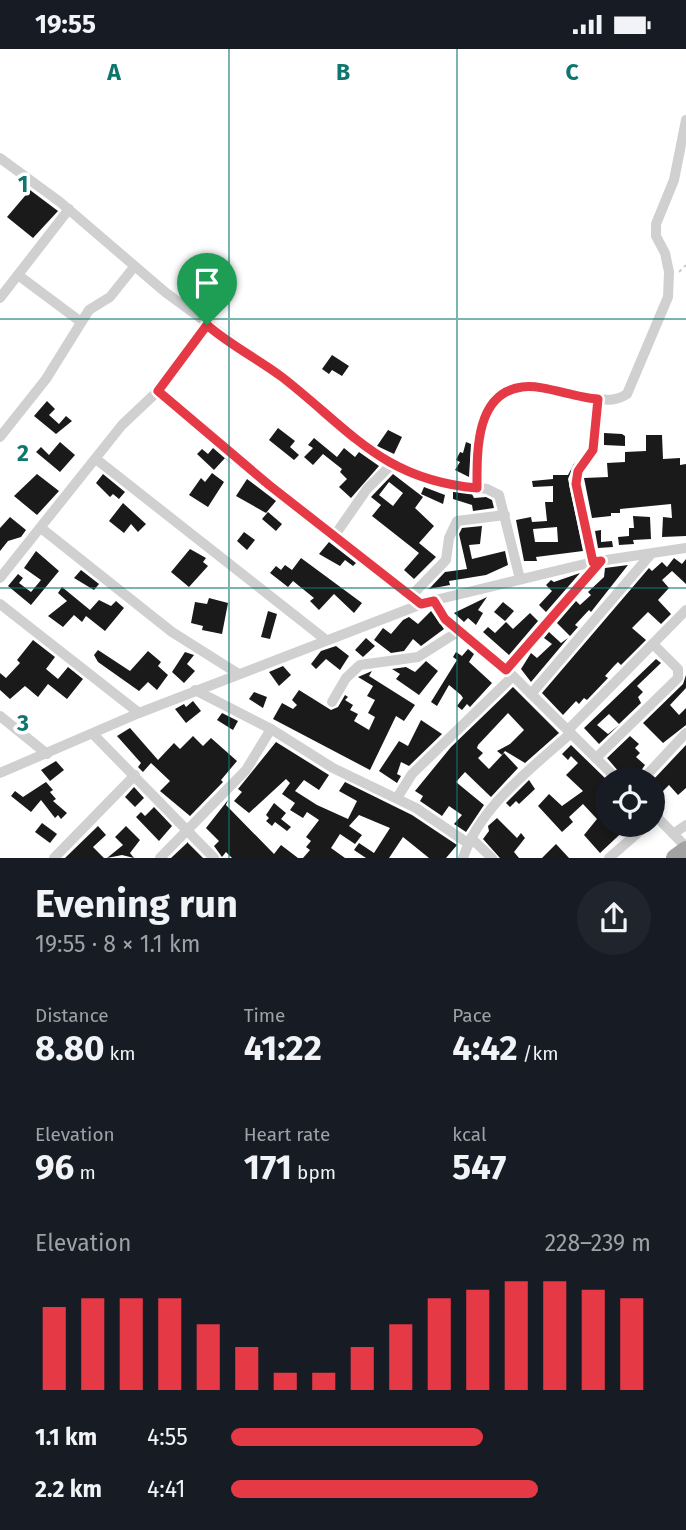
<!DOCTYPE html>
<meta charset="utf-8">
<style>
:root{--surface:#171b24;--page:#20242c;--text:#f1f3f6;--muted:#9ea1a6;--accent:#e63946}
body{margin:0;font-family:"Fira Sans",sans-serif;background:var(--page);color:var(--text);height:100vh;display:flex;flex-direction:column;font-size:26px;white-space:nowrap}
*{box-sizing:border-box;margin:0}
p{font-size:23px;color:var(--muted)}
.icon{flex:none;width:38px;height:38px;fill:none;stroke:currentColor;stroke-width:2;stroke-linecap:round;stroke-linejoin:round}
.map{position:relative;height:809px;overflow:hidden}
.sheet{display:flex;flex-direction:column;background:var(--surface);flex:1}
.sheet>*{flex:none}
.buttons{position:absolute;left:595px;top:718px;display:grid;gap:14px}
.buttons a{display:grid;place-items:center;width:70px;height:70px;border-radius:50%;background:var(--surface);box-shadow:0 4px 10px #0003;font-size:35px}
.pin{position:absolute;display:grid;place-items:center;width:60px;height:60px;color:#fff;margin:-72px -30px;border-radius:50% 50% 50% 0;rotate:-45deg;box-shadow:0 0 7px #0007}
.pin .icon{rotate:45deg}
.round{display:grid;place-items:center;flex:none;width:74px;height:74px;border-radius:37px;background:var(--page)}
.overview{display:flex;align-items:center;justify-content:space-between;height:119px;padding:0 35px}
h1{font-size:38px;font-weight:700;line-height:52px}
.metrics{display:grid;grid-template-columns:repeat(3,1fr);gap:10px;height:119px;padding:7px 35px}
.metrics div{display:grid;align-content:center}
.metrics b{font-size:35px;font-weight:700}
.metrics small{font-size:19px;font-weight:400}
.metrics p{font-size:19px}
.chart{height:196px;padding:14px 35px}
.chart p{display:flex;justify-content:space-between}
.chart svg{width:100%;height:126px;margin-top:7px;stroke:var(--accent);stroke-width:6}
ul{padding:0 35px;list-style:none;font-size:23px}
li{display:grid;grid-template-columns:112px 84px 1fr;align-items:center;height:52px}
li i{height:18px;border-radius:9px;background:var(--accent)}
.status{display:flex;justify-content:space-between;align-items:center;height:49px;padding:0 35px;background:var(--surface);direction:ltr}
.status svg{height:19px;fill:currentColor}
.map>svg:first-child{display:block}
.building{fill:#1a1a1a;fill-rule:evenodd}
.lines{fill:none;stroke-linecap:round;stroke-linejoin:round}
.path{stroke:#cdcdcd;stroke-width:2;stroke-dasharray:3.5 3.5;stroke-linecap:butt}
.minor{stroke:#d0d0d0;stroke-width:10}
.trunk{stroke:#a2a2a2;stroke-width:18}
.route-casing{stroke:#fff;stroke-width:14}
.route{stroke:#e63946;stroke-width:9}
.grid{fill:none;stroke:#0f766e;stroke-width:2;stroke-opacity:0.55}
.grid-label{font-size:23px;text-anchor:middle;font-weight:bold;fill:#0f766e;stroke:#fff;stroke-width:7;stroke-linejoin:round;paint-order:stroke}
</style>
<div class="status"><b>19:55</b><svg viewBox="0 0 49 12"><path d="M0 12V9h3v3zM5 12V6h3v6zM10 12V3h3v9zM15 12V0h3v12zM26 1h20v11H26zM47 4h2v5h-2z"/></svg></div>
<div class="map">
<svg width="686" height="809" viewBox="0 0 686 809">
<rect width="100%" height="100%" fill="#fff"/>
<g class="building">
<polygon points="30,141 58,162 33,189 7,168"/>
<polygon points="332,306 349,317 342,327 332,321 329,325 322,320"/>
<polygon points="47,352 55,360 49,366 59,375 66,367 72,372 56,385 34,367"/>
<polygon points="278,379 295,392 290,398 299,406 294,411 269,391"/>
<polygon points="388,381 402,388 394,405 377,397"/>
<polygon points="604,384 622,385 625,387 625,397 604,396"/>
<polygon points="646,386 662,386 663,410 680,409 680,416 686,415 686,487 662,488 663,468 672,469 671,455 620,460 620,464 611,464 611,467 592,469 584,429 608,428 607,414 625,413 625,403 646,402"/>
<polygon points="314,389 337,408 344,399 355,408 359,403 379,417 351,449 339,438 347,430 340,423 342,420 323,405 313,416 304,408 313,399 308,396"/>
<polygon points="60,393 75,406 60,423 36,403 41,398 49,406"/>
<polygon points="466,393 471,395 469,428 455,421 460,413 456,411 460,403 463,404"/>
<polygon points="213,399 234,417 225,409 214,421 197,405 202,400 208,405"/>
<path d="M575,413L568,430L583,502L536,508L537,512H524L516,471L531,468L532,473L547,472L545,453H553V437L533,438L532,432L553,430V426H568ZM557,478L558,493H535L533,480Z"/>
<polygon points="212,424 224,433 208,458 189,446 201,429 205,433"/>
<polygon points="37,425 59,442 37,466 14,447"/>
<polygon points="103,425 125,443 119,450 113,445 110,448 96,434"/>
<path d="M393,425L423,448L415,459L434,477L419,494L436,508L414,530L404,521L419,504L372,467L381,456L371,448ZM389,433L403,444L393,457L379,446Z"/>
<polygon points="247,430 276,452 266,464 236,447"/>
<polygon points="424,438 445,446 443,455 421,445"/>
<polygon points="453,442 472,445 474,449 486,448 492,451 494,459 473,462 472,456 453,450"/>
<polygon points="123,454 146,475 138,483 131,475 124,484 109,472"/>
<polygon points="268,463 282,475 276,482 262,470"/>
<polygon points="633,467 650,468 651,490 633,491 634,495 619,496 618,488 629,487 629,479 634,479"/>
<polygon points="10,468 26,481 21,488 8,492 0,502 0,479"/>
<polygon points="482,477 480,495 469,496 472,510 505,502 508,516 486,526 449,532 450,536 429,540 445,523 467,520 459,485 462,479"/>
<polygon points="601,481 601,493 612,492 613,498 598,499 595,482"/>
<polygon points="244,483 255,491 247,501 237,492"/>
<polygon points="329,493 356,514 353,517 345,511 340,517 319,505"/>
<polygon points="190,500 206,509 203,513 208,517 189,538 171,523"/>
<polygon points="36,502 59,522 31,556 8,537 18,525 23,529 19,534 31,543 41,531 24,519"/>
<polygon points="301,509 362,554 354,564 334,545 319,561 310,552 314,549 293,532 288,538 270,524 276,517 281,521 285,516 292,521"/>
<polygon points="674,509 682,515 686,510 686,535 672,522 662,531 669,539 658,551 671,565 661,575 648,563 632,579 646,591 621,616 618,613 614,617 605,627 608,629 587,651 584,649 579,655 576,652 563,666 542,644 649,519 652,522 662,513 667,518"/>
<polygon points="628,516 591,563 589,561 575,576 578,578 570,587 557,574 576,552 580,556 591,546 588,543 604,528 605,519"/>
<polygon points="81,521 99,535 94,541 74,529"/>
<polygon points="580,524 546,563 539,556 552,542 546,536 551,531 554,533"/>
<polygon points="62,538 90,561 99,551 111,557 116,552 124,559 105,582 86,567 82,573 74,566 63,578 48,567 67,552 58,544"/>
<polygon points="487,548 478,561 483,564 476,576 468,569 464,573 454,564"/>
<polygon points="209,549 228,554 222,585 202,581 203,577 191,574 195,553 207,555"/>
<polygon points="503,553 514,562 505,572 494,563"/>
<polygon points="268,562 277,565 270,590 261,588"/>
<polygon points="431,562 444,580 421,597 413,590 404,602 391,604 374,591 383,579 391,585 403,571 409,568 418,575"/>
<polygon points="530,564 538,572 509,606 483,583 488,578 495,584 506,573 513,580"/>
<polygon points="549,583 561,594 568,589 531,633 521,620 531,604 537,609 552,595 544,589"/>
<polygon points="366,589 375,597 363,608 355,601"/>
<polygon points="33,591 55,608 46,620 58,630 68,618 83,630 67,650 48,635 38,648 25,637 10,650 0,641 0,624 6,629 20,614 17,611"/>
<polygon points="336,597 349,607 340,621 326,610 316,620 311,615 321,602"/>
<polygon points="468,600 474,605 469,613 492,634 470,658 467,655 462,661 457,657 463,649 461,646 449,636 437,657 431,653 457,611 453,608 456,603 462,607"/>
<polygon points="98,601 130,622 148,602 161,613 158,617 168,626 157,641 148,633 139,642 98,613 94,606"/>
<polygon points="185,603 194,606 187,615 195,622 184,634 172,623"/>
<polygon points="656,610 661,614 637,637 643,643 638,648 641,654 619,675 609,665 597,676 608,685 619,676 599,695 584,679"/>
<polygon points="426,612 438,622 419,646 396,630 400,625 392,620 406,618 415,623"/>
<polygon points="283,617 291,626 279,637 269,623"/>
<polygon points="372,622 369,627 415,656 404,672 396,667 370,721 273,670 282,654 293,660 297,656 292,651 299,641 331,661 338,658 345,646 348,648 345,651 353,656 350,661 358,665 354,672 369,681 375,668 368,664 375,651 367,647 373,637 358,628"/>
<polygon points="686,626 686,639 670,656 679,666 686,659 686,676 663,694 643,674 683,635"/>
<polygon points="513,638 559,684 525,714 505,702 502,706 497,702 510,695 524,681 508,664 494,679 478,696 477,699 483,704 478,709 489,720 504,704 518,719 491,748 465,723 456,733 484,756 466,783 454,775 462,766 449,757 442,767 420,752 423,747 415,742 451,698"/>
<polygon points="254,643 267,648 263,659 249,650"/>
<polygon points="193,652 201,662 186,674 175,660 184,655 186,658"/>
<polygon points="222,664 238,672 233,681 217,671"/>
<polygon points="421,671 442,685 409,717 401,713 397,725 401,727 397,734 379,722 399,692 408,697"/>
<polygon points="130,679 158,711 174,694 180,700 193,687 203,697 211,689 237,712 221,731 223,733 190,767 160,742 170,732 151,714 143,723 138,718 141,714 117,687"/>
<polygon points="630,687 639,695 635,699 640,704 636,708 645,716 635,730 625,730 607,709"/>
<polygon points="276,693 329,726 319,741 304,731 295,742 317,756 348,770 357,752 339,742 345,733 412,766 457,796 446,809 429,809 403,788 389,809 366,809 354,801 359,794 374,804 390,779 359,766 349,777 362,786 355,795 340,785 331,799 345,809 303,809 310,801 306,798 311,792 306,788 319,771 307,763 303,769 290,761 295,754 282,745 290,734 286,730 249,764 234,752 242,743 238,740"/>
<polygon points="571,696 607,731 607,775 631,775 600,804 584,786 597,770 583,755 569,768 573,773 562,783 538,757 549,745 562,757 583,742 566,726 578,714 571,707 568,711 562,705"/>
<polygon points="686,696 686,739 678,746 669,736 653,752 653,731"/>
<polygon points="56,712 64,721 50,732 41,721"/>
<polygon points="529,731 535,740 519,755 516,752 510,758 506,754"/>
<polygon points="46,733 53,741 50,743 56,750 53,752 67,764 61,770 58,766 55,769 41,751 31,763 11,747 15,742 23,748"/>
<polygon points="134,738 144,749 135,758 125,748"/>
<polygon points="228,751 226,756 274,805 281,796 298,809 232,809 226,803 222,808 214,797 219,792 206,779"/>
<polygon points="274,754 286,764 281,770 291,778 287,782 275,773 272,777 266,772 269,769 266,766"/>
<polygon points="154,758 172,777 159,792 136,768 141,763 145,767"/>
<polygon points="497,769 517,789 521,784 525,789 514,803 519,809 500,809 483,790 489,782 488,777"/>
<polygon points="42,774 57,785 50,794 35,783"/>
<polygon points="98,777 106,786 93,798 104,809 65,809"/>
<polygon points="126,777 140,791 130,804 134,809 122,806 107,809 123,796 115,788"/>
<polygon points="187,793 203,809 171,809 187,794"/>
<polygon points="556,795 569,809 542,809"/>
</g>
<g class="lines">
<polyline class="path" points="679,223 686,216"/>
<g class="minor">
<polyline points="0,109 60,153 165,243 281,328 378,408 421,428 487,440 499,446 520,530"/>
<polyline points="18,226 81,273"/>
<polyline points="0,249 69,160"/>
<polyline points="158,342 269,436 421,555"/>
<polyline points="0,388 46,330 89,261 110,248 134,218"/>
<polyline points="96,410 326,591"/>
<path d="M477,439C477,404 476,338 526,338C549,338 573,348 596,350C608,351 617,352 627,345L668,248L669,223L665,204L656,187V175L674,131L686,71"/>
<polyline points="41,479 172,583 237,624"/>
<polyline points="335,486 367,440 391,416"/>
<polyline points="593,513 576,428 593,401 598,350"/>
<polyline points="0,529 122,376 158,342 207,276"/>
<polyline points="411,547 446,511 449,489 457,472 505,466"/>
<polyline points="434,552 445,570 513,627 617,730"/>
<polyline points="0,555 139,664"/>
<polyline points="506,621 601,512"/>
<polyline points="195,641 271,680 333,719 416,759 469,795"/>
<polyline points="531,645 651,505"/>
<polyline points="332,653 346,629 360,616 418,608 459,582"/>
<polyline points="0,667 47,705"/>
<polyline points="568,681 686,561"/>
<polyline points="93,685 214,809"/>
<polyline points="596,709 678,629 678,620 654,596"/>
<polyline points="0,724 139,664 427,553 593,513 686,499"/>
<polyline points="643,730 686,684"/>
<polyline points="397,749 412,725 513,627"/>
<polyline points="653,764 686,798"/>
<polyline points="673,785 686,776"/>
<polyline points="471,789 492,809"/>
<polyline points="54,809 135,726"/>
<polyline points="160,809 246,721 271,680"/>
<path d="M463,809C480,757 531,720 571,684"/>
<polyline points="609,809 648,775"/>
</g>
<polyline class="trunk" points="675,809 686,801"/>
</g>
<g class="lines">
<g class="route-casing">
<path id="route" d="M207,276C230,296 258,310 282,328C350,381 383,431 477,439C477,404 475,344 522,338C543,335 575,349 598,350L593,401L578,422L576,435L593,513L601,512L506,621L445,570L434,552L421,555L269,436L158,342Z"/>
</g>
<use href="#route" class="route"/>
</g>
<path class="grid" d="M229,0V809M457,0V809M0,270H686M0,539H686"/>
<g class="grid-label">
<text x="114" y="31">A</text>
<text x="343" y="31">B</text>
<text x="572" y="31">C</text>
<text x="23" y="143">1</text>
<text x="23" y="412">2</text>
<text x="23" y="682">3</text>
</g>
</svg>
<div class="buttons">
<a><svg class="icon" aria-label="locate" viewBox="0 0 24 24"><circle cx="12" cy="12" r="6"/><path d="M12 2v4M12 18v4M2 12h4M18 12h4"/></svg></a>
</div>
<div class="pin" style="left:207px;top:276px;background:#1e9e55"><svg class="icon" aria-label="arrive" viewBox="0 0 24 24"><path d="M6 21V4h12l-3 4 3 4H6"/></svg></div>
</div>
<section class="sheet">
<div class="overview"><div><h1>Evening run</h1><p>19:55 · 8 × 1.1 km</p></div><a class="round"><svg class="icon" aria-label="share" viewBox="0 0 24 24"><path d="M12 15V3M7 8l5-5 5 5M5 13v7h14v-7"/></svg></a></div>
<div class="metrics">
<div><p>Distance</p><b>8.80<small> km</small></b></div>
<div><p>Time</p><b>41:22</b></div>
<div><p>Pace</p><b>4:42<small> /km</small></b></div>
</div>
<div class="metrics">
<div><p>Elevation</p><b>96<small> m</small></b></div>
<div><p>Heart rate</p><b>171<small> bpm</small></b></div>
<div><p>kcal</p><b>547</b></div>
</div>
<div class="chart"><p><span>Elevation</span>228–239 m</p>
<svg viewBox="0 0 160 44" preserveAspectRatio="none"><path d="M5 44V15M15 44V12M25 44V12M35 44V12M45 44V21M55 44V29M65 44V38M75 44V38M85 44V29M95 44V21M105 44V12M115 44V9M125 44V6M135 44V6M145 44V9M155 44V12"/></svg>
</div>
<ul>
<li><b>1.1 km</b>4:55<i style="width:60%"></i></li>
<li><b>2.2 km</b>4:41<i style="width:73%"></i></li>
</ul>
</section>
